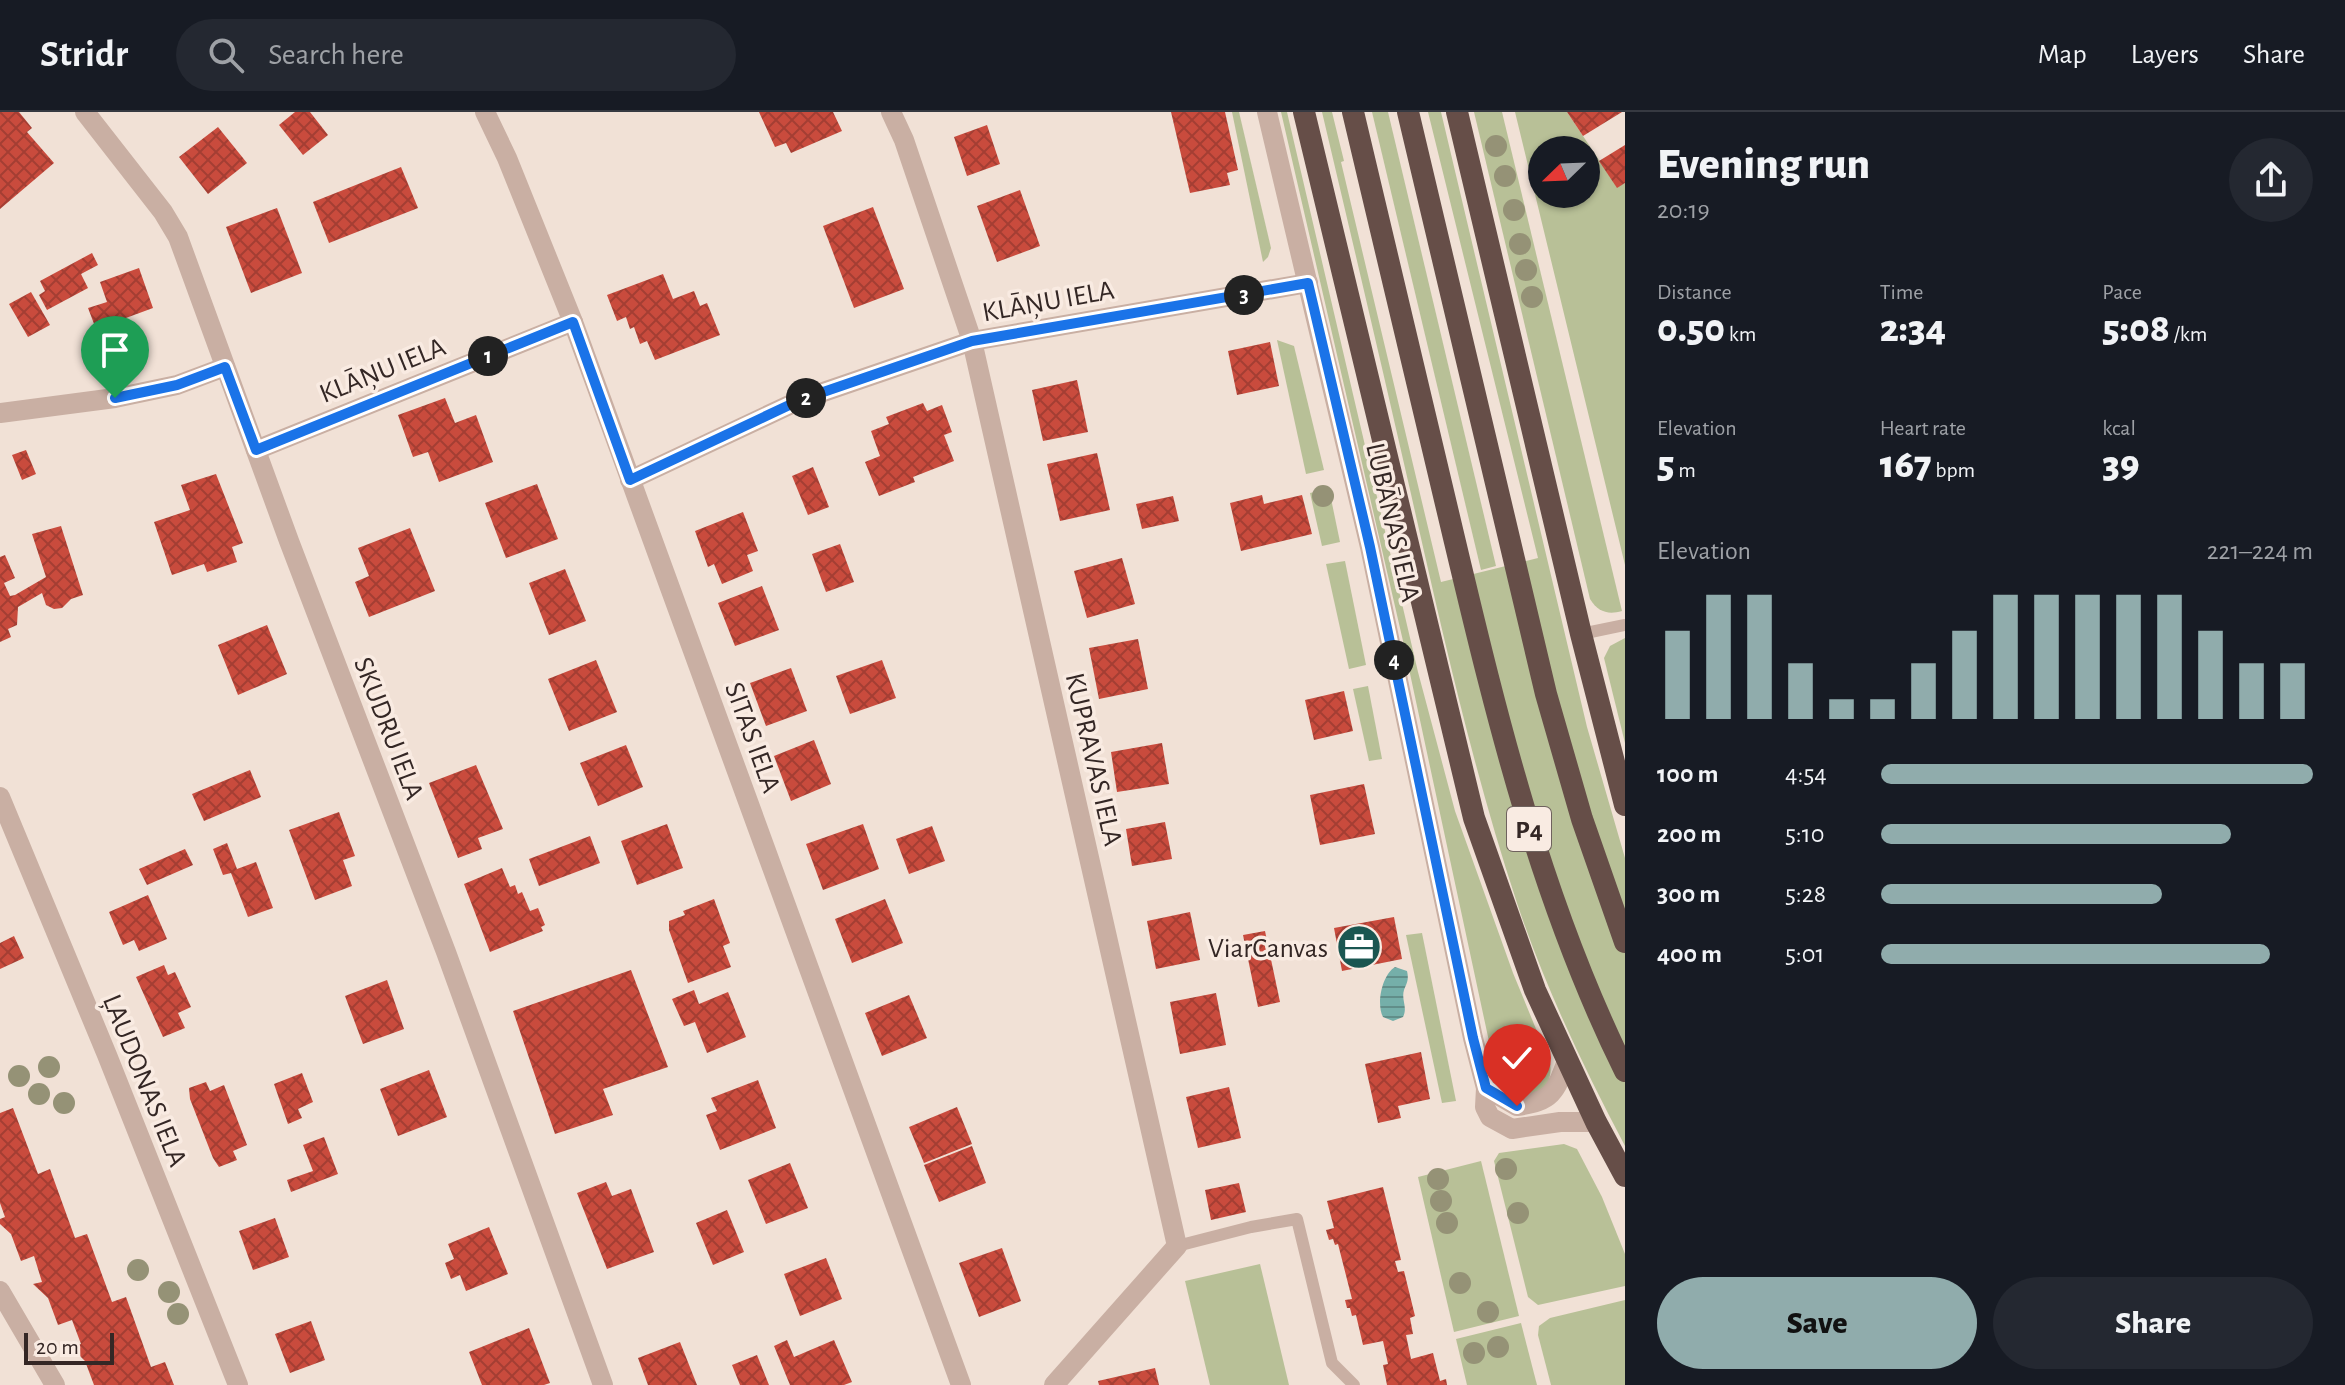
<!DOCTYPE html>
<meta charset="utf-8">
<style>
:root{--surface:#171b24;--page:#242831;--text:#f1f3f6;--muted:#9ea1a6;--line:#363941;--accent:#90acac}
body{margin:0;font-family:"Alegreya Sans",sans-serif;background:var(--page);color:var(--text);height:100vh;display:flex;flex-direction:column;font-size:30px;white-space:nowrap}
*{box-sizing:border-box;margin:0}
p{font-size:26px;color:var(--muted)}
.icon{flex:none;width:44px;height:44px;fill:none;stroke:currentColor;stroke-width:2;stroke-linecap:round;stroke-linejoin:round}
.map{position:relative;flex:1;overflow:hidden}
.drawer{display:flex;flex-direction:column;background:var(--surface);width:720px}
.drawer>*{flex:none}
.needle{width:52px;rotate:247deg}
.buttons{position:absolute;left:1528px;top:24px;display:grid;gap:16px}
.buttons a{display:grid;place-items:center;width:72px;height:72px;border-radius:50%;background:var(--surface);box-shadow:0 2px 6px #0004;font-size:40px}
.scale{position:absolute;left:24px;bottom:20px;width:90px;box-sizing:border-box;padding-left:8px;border:4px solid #342725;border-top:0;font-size:22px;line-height:28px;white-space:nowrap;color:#342725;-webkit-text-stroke:6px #f9ebe2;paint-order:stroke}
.pin{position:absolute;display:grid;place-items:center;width:68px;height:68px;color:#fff;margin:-82px -34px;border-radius:50% 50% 50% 0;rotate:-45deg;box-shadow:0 0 8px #0007}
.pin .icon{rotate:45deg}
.km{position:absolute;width:40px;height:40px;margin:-20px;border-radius:50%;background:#222;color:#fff;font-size:22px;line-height:40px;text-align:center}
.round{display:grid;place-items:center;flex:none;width:84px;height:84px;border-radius:42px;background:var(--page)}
.headline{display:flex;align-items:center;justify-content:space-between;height:136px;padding:0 32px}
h1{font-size:44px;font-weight:800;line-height:60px}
.metrics{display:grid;grid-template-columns:repeat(3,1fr);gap:12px;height:136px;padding:8px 32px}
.metrics div{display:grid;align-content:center}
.metrics b{font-size:40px;font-weight:800}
.metrics small{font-size:22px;font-weight:400}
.metrics p{font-size:22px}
.chart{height:224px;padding:16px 32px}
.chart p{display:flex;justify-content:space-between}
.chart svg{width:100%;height:144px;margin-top:8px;stroke:var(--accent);stroke-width:6}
.cta{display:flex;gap:16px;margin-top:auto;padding:16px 32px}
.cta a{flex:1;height:92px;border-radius:48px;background:var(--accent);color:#111;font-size:32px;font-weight:800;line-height:92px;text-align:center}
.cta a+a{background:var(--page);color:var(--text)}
ul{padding:0 32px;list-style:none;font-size:26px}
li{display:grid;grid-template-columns:128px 96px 1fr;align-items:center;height:60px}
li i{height:20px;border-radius:10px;background:var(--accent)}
header{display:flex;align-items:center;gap:48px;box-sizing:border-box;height:112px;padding:0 40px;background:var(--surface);border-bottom:2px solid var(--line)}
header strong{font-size:38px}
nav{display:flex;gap:44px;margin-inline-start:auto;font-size:28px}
.search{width:560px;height:72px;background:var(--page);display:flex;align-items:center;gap:20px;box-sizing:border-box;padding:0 28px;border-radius:44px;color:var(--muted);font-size:30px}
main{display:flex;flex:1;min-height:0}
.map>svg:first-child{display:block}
.green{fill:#b8c097;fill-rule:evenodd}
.water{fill:url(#water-rules)}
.building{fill:url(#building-cross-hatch)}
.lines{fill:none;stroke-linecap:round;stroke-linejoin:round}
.service{stroke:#c9afa3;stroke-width:12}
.minor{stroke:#c9afa3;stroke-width:20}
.trunk{stroke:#664e48;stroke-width:22}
.tree{fill:#959276}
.route-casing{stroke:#fff;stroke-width:16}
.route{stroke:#1a73e8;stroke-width:10}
.labels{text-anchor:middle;stroke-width:7;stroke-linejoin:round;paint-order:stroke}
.shield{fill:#f9ebe2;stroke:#6f625e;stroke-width:2}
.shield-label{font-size:26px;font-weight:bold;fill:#342725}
.street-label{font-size:28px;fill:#342725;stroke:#f9ebe2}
.poi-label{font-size:28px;fill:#342725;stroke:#f9ebe2;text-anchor:end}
</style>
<header>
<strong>Stridr</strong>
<div class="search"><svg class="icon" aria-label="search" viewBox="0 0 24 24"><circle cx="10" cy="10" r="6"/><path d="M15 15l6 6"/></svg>Search here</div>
<nav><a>Map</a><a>Layers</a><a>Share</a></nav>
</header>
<main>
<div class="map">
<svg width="1625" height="1273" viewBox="0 0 1625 1273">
<defs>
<pattern id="water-rules" width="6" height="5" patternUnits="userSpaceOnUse" patternTransform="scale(2)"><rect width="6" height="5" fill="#75afa9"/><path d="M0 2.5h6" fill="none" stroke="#618e89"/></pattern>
<pattern id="building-cross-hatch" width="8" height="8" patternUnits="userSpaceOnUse" patternTransform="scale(2)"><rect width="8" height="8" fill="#c94b3d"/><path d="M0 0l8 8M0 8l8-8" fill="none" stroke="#a43e33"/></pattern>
</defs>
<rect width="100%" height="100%" fill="#f1e1d6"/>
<g class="green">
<polygon points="1232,0 1239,0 1271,136 1268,145 1263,150"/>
<path d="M1281,0H1287L1418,560L1455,699L1513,861L1550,951C1556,987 1513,997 1496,962L1403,529Z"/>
<path d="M1322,0H1332L1344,49L1341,50L1441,470L1538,446L1428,0H1441L1587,615L1625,746V1034C1584,956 1545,875 1517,791C1473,658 1442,519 1411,382C1382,255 1352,127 1322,0Z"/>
<polygon points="1372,0 1388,0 1496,454 1481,458"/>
<path d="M1474,0H1502L1622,499C1608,503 1598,500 1590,487Z"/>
<path d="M1515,0H1567L1617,75L1625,71V453ZM1542,38H1586V82H1542Z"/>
<polygon points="1277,228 1294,234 1324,358 1306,362"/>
<polygon points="1329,377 1340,430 1322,434 1310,381"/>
<polygon points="1345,449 1366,553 1349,557 1326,452"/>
<polygon points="1625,526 1625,631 1604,546 1610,534"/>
<polygon points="1368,574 1382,647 1369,649 1353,577"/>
<polygon points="1422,821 1456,989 1442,991 1406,823"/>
<polygon points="1564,1032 1577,1037 1602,1085 1625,1142 1625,1174 1538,1193 1528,1185 1494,1049 1499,1041"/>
<polygon points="1481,1049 1519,1204 1454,1220 1418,1065"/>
<polygon points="1260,1152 1289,1273 1210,1273 1185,1169"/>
<polygon points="1625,1188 1625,1273 1551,1273 1538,1223 1539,1214 1550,1206"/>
<polygon points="1521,1211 1537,1273 1467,1273 1456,1227"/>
</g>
<path class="water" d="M1395,855L1407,859C1409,868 1407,870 1404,878C1401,888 1408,895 1403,905L1393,909L1383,905C1376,892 1382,863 1395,855Z"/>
<g class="building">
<polygon points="0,0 19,0 32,16 27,20 54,51 0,97"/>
<polygon points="295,0 310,0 328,23 303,43 279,13"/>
<polygon points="759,0 833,0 842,19 791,41 786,31 775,35"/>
<polygon points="1171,0 1225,0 1238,58 1227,61 1230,73 1190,81"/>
<polygon points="1567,0 1622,0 1583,24"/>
<polygon points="987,13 1000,52 967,64 954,25"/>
<polygon points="218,15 247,51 208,82 179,45"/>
<polygon points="1625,33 1625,71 1617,76 1599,49"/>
<polygon points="401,55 418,96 329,131 313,90"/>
<polygon points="1020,78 1040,134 997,150 977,94"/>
<polygon points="873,95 904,177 854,196 823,114"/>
<polygon points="277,96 302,161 251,181 226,115"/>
<polygon points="92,141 98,153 81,162 88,176 47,198 39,183 45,179 40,169"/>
<polygon points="139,156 153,196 96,217 88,196 107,190 100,170"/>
<polygon points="663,162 673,187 694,179 700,194 707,191 720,223 655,248 647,229 640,232 634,215 630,217 626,205 617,209 607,183"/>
<polygon points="31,180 50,213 28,225 9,192"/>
<polygon points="1270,230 1279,274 1237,283 1228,239"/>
<polygon points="1077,268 1088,320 1043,329 1032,278"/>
<polygon points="445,286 455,311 476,303 493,350 439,370 428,340 413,345 398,303"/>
<polygon points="923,291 927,299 942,293 952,320 944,323 954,349 913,365 915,370 879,384 865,350 880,344 871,319 889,312 886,305"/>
<polygon points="26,338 36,362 22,368 12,343"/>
<polygon points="1097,341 1110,398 1060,409 1047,352"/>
<polygon points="813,355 829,395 808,403 792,364"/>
<polygon points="216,362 243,431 232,435 237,450 207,460 204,452 172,463 154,410 190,398 181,373"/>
<polygon points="537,372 558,427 506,446 485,391"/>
<polygon points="1262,383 1264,392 1302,383 1312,422 1241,439 1230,391"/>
<polygon points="1173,384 1179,409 1142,417 1136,392"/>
<polygon points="743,400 758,439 747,443 753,459 722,472 714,452 708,455 695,419"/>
<polygon points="61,414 83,483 71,487 62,496 54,497 46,493 42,481 18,495 17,513 8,517 11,525 0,530 0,445 5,443 15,466 4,471 10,484 15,483 46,465 32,422"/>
<polygon points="410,416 435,479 369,505 355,470 369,464 358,436"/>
<polygon points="840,432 854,470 826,480 812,442"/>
<polygon points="1122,446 1135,492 1087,506 1074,459"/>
<polygon points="565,457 586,509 549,523 529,471"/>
<polygon points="762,474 779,518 735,534 718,491"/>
<polygon points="267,513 287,562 238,583 218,533"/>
<polygon points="1138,527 1148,577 1099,587 1089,536"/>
<polygon points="596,548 617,600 569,619 548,567"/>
<polygon points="882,548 896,586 850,602 836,564"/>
<polygon points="791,556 807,599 766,614 750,571"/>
<polygon points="1344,579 1353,619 1314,628 1305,588"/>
<polygon points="814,628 831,672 791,689 774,644"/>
<polygon points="1162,631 1169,672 1117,680 1111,640"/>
<polygon points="626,633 643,675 598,694 580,651"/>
<polygon points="476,653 503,717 478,726 482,737 458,746 429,671"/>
<polygon points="250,658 261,685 204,709 192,682"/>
<polygon points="1364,672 1375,722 1320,733 1310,683"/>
<polygon points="339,700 355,744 343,748 352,774 315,788 289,718"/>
<polygon points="1165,710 1172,747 1132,754 1126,717"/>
<polygon points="667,712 683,756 637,773 621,729"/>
<polygon points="863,712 879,757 823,778 806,732"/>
<polygon points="932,714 945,749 909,762 896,727"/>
<polygon points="590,724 600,751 539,774 529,747"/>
<polygon points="227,731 237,757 256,750 273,796 248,805 231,761 223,763 213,737"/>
<polygon points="185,737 193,753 147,773 139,757"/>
<polygon points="502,756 510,775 515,773 518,782 522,780 530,799 538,796 545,813 541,815 543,819 490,840 464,772"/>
<polygon points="148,783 167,827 139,839 134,828 123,833 109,800"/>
<polygon points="714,787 730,831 723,834 731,855 688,871 669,818 669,809 685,803 683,799"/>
<polygon points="885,787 903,831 852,851 835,807"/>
<polygon points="1190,800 1200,848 1156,857 1147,809"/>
<polygon points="1394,805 1402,847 1342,859 1334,816"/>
<polygon points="1265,819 1280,890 1258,895 1243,823"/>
<polygon points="14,824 24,846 0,857 0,831"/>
<polygon points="164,853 168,863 175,860 191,895 178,901 185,916 163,925 136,865"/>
<polygon points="631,858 668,955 603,977 613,1003 555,1022 513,899"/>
<polygon points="387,868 404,917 363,932 345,884"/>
<polygon points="694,878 699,892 728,880 746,925 707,941 695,910 684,914 672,887"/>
<polygon points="1216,881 1226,933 1180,942 1170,890"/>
<polygon points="909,883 927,926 882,944 865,901"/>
<polygon points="1421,940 1430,987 1398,994 1401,1006 1378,1011 1365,952"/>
<polygon points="429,958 447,1005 398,1024 380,977"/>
<polygon points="302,961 313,990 298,997 302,1006 288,1012 274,972"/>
<polygon points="758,968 776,1016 720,1038 706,1003 717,999 711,986"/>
<polygon points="206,970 210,979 224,973 247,1033 233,1039 237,1048 219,1055 213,1046 190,987 189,976"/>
<polygon points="1229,975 1241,1026 1198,1036 1186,985"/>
<polygon points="957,995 972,1032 924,1051 909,1015"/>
<polygon points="13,996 38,1062 50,1057 75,1126 87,1122 112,1190 126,1185 151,1255 165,1250 174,1273 94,1273 85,1249 71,1235 81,1232 72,1208 58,1213 48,1186 33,1172 42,1170 34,1144 21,1149 11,1122 0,1112 0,1107 5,1105 0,1091 0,1001"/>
<polygon points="324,1025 338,1062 291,1080 287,1068 313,1059 303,1033"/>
<polygon points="972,1034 986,1071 939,1090 924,1053"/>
<polygon points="790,1051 808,1096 766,1112 748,1068"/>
<polygon points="606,1070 612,1084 631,1077 654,1140 607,1157 577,1081"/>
<polygon points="1239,1071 1246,1100 1211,1108 1205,1078"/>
<polygon points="1383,1075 1401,1148 1395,1149 1398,1160 1404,1159 1415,1204 1410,1206 1413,1222 1406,1223 1411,1247 1433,1241 1440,1269 1446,1267 1447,1273 1387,1273 1383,1253 1388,1252 1383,1229 1363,1233 1356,1203 1352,1204 1350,1196 1347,1196 1345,1188 1352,1187 1338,1132 1335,1133 1333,1127 1329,1128 1326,1118 1334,1116 1327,1089"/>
<polygon points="727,1098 744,1140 713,1153 696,1111"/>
<polygon points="275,1106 289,1145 253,1158 239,1119"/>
<polygon points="489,1115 508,1162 466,1179 460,1163 451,1167 445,1151 454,1147 448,1132"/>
<polygon points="1002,1136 1021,1189 979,1205 959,1151"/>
<polygon points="826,1146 842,1187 800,1204 784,1162"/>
<polygon points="311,1209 325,1248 290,1261 275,1222"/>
<polygon points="529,1216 550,1271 544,1273 482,1273 469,1240"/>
<polygon points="787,1228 794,1245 834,1228 852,1270 844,1273 790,1273 774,1234"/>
<polygon points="680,1230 697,1273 648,1273 638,1246"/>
<polygon points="757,1243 769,1273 740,1273 732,1253"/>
<polygon points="1155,1256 1159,1273 1099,1273 1098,1269"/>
</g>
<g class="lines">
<g class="service">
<polyline points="1581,522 1625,513"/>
<polyline points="1177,1134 1251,1115 1297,1107 1332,1251 1354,1273"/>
</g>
<g class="minor">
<polyline points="85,0 163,100 178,125 289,429 446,840 603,1273"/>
<polyline points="485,0 507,46 573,210 961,1273"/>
<polyline points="891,0 904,28 972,229 1177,1134 1054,1273"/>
<polyline points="1267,0 1370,435 1473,926 1486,976 1485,995 1490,1005 1512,1017 1560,1010 1596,1010"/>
<polyline points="0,301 115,286 177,273 225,255"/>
<polyline points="256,338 573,210"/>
<polyline points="630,368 800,288 972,229 1308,171"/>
<polyline points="0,685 107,943 238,1273"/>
<path d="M1486,976L1517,994C1552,989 1555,981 1567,949"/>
<polyline points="0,1179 55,1273"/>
</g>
<g class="trunk">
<polyline points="1304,0 1474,706 1535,878 1596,1010 1625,1064"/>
<path d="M1353,0C1387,143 1421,287 1455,430C1498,611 1542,791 1625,959"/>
<polyline points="1408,0 1546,582 1582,707 1625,830"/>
<polyline points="1457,0 1581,522 1625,693"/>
</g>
</g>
<g class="tree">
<circle cx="1496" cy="34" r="11"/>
<circle cx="1505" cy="64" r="11"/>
<circle cx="1514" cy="98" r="11"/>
<circle cx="1520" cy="132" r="11"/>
<circle cx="1526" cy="158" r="11"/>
<circle cx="1532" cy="185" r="11"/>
<circle cx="1323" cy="384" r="11"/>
<circle cx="49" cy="955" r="11"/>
<circle cx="19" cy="964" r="11"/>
<circle cx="39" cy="982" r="11"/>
<circle cx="64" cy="991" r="11"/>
<circle cx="1506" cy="1057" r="11"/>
<circle cx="1438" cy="1067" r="11"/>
<circle cx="1441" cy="1089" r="11"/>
<circle cx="1518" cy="1101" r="11"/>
<circle cx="1447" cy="1111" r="11"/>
<circle cx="138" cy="1158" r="11"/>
<circle cx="1460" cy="1171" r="11"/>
<circle cx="169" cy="1180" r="11"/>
<circle cx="1488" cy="1200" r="11"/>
<circle cx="178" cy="1202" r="11"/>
<circle cx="1498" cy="1235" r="11"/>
<circle cx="1474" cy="1241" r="11"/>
</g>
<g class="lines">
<g class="route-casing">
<polyline id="route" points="115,286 177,273 225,255 256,338 573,210 630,368 800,288 972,229 1308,171 1370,435 1473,926 1486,976 1517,994"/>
</g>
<use href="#route" class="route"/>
</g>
<defs>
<g id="office-disc" transform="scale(2.3)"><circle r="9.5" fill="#1a5651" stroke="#f9ebe2"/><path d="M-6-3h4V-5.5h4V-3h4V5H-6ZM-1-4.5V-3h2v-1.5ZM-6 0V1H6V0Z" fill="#fff"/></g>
</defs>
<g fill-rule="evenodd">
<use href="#office-disc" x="1359" y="835"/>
</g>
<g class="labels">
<rect class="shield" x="1507" y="695" width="44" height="44" rx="6"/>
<g class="shield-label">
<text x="1529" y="726">P4</text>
</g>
<g class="street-label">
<text transform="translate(1048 188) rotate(-10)" y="10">KLĀŅU IELA</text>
<text transform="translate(382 257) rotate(-22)" y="10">KLĀŅU IELA</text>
<text transform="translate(1394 410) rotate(77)" y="10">LUBĀNAS IELA</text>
<text transform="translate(390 616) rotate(69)" y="10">SKUDRU IELA</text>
<text transform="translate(754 625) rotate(70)" y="10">SITAS IELA</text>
<text transform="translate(1095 647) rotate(77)" y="10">KUPRAVAS IELA</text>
<text transform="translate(146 968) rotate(68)" y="10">ĻAUDONAS IELA</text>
</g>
<g class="poi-label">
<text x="1328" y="845">ViarCanvas</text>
</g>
</g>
</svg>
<div class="buttons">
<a><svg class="needle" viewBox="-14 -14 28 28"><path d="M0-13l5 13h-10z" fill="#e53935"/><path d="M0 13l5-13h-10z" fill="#9ea1a6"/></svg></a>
</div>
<div class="scale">20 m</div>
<div class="pin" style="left:115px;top:286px;background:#1e9e55"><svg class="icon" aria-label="arrive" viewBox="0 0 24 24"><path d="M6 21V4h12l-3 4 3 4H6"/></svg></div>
<div class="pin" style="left:1517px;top:994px;background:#d93025"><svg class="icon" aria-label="check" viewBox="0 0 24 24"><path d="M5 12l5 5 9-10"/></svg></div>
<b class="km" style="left:488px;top:244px">1</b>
<b class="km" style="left:806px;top:286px">2</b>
<b class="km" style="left:1244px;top:183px">3</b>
<b class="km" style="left:1394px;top:548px">4</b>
</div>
<section class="drawer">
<div class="headline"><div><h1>Evening run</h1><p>20:19</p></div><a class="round"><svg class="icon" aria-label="share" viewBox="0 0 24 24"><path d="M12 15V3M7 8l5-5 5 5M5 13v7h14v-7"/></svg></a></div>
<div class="metrics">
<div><p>Distance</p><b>0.50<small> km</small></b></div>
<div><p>Time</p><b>2:34</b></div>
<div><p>Pace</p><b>5:08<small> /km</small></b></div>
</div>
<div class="metrics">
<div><p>Elevation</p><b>5<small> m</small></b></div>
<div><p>Heart rate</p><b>167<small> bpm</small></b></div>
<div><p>kcal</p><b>39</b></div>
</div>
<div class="chart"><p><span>Elevation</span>221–224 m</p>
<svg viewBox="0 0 160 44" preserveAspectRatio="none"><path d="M5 44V17M15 44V6M25 44V6M35 44V27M45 44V38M55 44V38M65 44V27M75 44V17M85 44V6M95 44V6M105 44V6M115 44V6M125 44V6M135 44V17M145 44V27M155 44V27"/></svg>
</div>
<ul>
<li><b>100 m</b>4:54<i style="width:100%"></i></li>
<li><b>200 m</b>5:10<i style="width:81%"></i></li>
<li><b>300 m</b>5:28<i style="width:65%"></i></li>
<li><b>400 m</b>5:01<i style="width:90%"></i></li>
</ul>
<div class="cta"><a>Save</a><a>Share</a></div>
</section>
</main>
